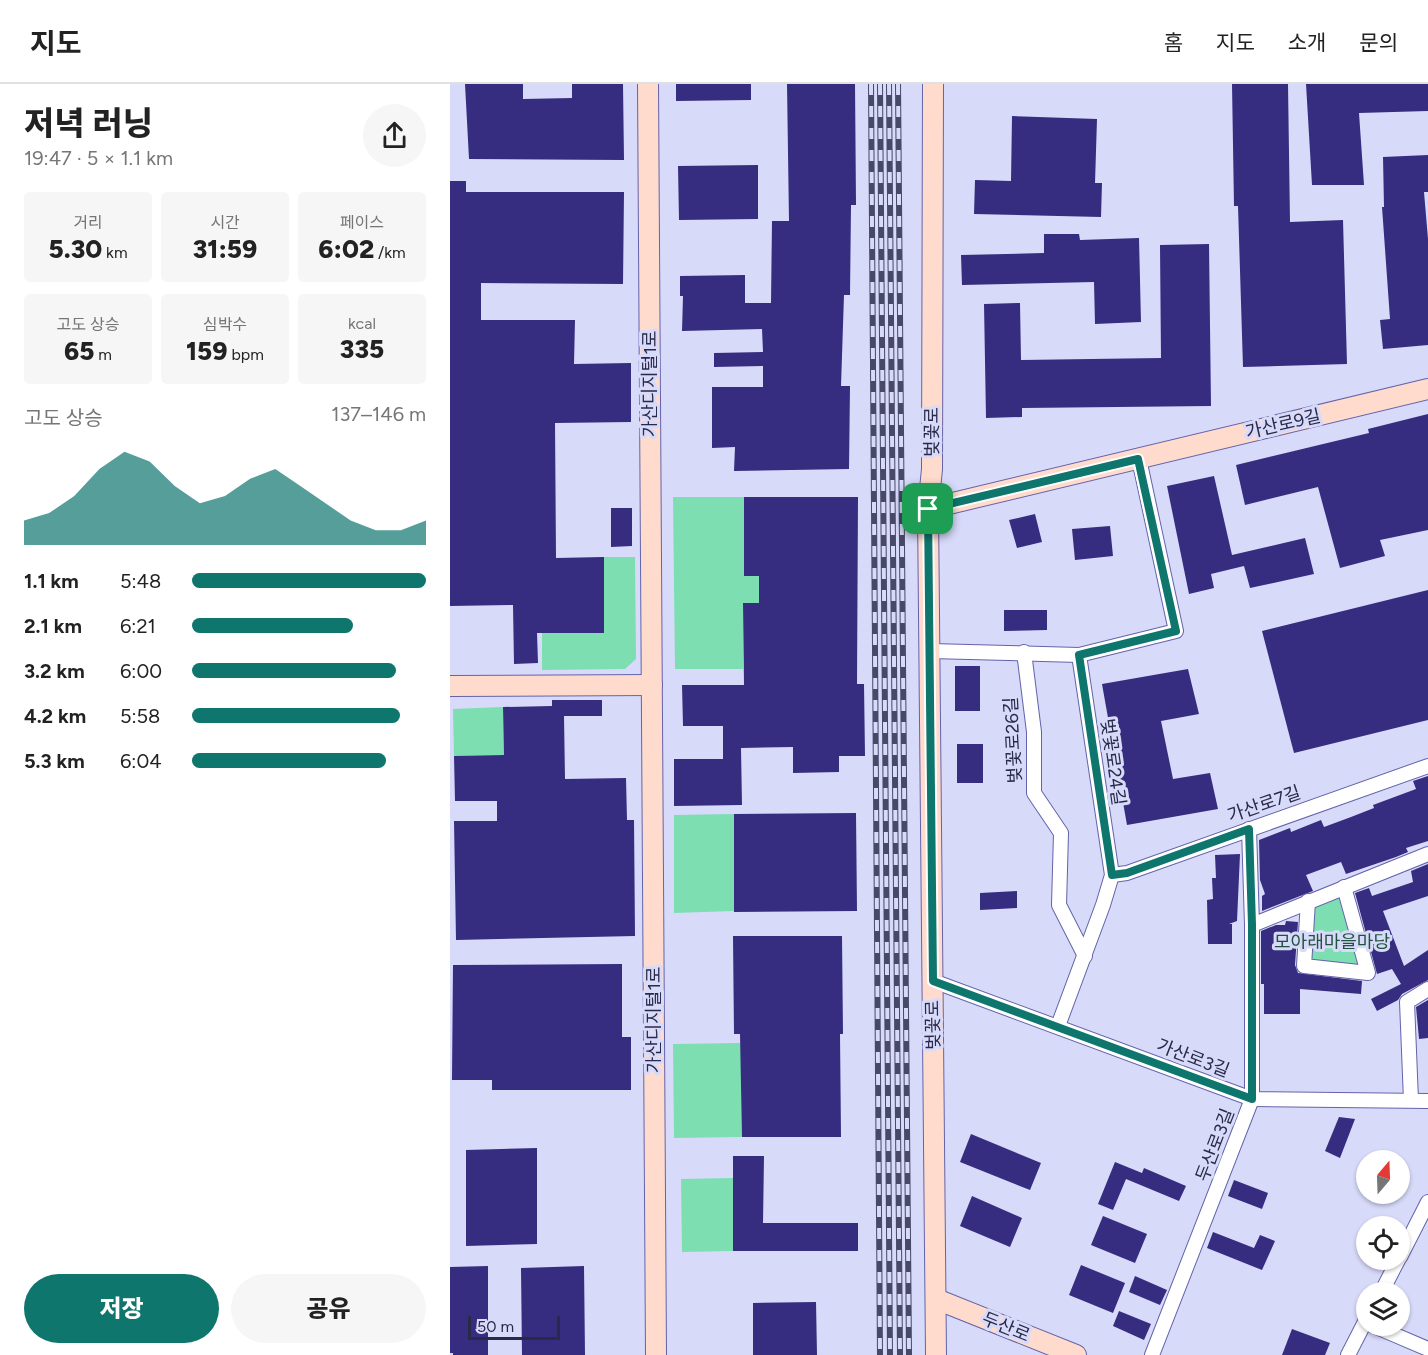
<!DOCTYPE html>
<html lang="ko">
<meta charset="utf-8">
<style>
:root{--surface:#fff;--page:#f6f6f6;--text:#222;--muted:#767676;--line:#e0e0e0;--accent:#0f766e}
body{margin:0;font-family:Figtree,"Noto Sans KR",sans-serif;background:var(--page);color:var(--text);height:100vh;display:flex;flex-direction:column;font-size:22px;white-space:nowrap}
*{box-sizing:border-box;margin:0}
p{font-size:20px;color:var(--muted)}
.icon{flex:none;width:33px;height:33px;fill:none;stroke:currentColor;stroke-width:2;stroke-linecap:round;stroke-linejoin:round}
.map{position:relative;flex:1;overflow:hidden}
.panel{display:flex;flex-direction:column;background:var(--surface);width:450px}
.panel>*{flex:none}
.needle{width:39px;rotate:19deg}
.tools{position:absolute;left:906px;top:1066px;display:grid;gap:12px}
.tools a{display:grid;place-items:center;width:54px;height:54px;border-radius:50%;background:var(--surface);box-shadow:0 2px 4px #0004;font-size:30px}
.scale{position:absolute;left:18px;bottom:15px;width:92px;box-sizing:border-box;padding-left:6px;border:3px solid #292948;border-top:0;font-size:16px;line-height:21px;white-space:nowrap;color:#292948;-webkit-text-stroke:4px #d8dafa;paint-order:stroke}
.pin{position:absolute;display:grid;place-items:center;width:51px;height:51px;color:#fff;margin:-26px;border-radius:12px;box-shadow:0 3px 9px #0006}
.round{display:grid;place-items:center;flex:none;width:63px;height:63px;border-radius:32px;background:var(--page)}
.overview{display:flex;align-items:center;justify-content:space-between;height:102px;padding:0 24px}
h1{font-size:33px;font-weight:800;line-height:45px}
.figures{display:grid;grid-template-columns:repeat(3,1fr);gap:9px;height:102px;padding:6px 24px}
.figures div{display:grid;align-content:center;border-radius:6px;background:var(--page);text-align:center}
.figures b{font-size:26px;font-weight:800}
.figures small{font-size:16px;font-weight:400}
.figures p{font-size:16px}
.chart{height:168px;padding:12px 24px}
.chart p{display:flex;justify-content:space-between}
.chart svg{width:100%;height:108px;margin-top:6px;fill:var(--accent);opacity:.7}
.primary-button{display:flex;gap:12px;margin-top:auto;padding:12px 24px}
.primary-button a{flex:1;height:69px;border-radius:36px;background:var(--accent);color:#fff;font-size:24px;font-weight:800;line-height:69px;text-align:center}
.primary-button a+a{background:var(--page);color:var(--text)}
ul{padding:0 24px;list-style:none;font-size:20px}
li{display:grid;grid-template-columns:96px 72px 1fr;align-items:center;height:45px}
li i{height:15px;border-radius:8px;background:var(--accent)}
header{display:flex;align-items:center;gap:36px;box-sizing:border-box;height:84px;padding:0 30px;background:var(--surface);border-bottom:2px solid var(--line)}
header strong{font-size:28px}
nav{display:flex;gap:33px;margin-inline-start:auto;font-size:21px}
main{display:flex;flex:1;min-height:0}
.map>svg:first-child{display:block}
.green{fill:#7ddeb2}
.building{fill:#362c80}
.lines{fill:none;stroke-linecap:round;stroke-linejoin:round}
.street-casing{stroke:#6463aa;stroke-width:16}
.secondary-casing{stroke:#6463aa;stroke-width:22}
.street{stroke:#fff;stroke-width:14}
.secondary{stroke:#fedbcc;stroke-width:20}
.rail-casing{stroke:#484867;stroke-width:6}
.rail{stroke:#d8dafa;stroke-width:4;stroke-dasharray:11;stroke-linecap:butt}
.route-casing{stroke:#fff;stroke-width:12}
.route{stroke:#0f766e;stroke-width:8}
.labels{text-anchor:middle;stroke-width:6;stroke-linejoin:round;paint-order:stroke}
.street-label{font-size:18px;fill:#292948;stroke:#d8dafa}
.park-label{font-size:18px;fill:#20533d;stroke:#d8dafa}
</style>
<header>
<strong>지도</strong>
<nav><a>홈</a><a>지도</a><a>소개</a><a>문의</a></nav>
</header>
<main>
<section class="panel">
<div class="overview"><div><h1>저녁 러닝</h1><p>19:47 · 5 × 1.1 km</p></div><a class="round"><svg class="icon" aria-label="share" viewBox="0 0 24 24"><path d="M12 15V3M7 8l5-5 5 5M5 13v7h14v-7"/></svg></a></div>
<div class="figures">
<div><p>거리</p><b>5.30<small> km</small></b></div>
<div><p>시간</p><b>31:59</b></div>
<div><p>페이스</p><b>6:02<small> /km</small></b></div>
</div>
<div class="figures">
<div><p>고도 상승</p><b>65<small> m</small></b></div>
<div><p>심박수</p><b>159<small> bpm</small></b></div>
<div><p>kcal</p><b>335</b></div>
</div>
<div class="chart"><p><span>고도 상승</span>137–146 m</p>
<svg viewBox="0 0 160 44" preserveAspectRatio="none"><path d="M0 44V34L10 31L20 24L30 13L40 6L50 10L60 20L70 27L80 24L90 17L100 13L110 20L120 27L130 34L140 38L150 38L160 34V44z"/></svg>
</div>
<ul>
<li><b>1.1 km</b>5:48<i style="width:100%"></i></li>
<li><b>2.1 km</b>6:21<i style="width:69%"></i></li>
<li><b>3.2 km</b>6:00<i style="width:87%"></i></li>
<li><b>4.2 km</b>5:58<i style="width:89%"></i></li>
<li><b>5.3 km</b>6:04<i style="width:83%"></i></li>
</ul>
<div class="primary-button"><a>저장</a><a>공유</a></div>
</section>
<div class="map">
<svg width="978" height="1271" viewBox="0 0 978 1271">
<rect width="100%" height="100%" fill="#d8dafa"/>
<g class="green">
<polygon points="223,413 294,413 294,491 309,492 309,519 293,519 293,585 225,585"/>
<polygon points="154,473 185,473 186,575 175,585 92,586 92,549 154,549"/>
<polygon points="53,623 54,671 4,672 3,625"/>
<polygon points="284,730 284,827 224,829 224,731"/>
<polygon points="894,803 918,889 854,882 858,817"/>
<polygon points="291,959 292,1053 224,1054 223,960"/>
<polygon points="283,1094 283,1167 232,1168 231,1095"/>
</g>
<g class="building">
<polygon points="15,0 73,0 73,15 122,14 122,0 173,0 174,76 19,75"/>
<polygon points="226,0 301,0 301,16 226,17"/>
<polygon points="337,0 405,0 406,121 401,121 400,211 394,211 391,302 400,302 399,385 284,387 285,363 262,364 262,303 313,303 313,282 264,283 264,269 313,268 312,245 232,247 233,212 230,212 230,192 295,191 295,219 321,219 322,137 339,137"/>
<polygon points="782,0 838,0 840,138 893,136 897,280 793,283 788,122 784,122"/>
<polygon points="856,0 978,0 978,27 909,29 914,101 862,101"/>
<polygon points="562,32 647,35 645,99 652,99 651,133 524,130 525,96 561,97"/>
<polygon points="978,71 978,108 974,108 978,155 978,261 933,265 930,236 940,235 932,123 934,123 933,73"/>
<polygon points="308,81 308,135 229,136 228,82"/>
<polygon points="0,97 16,97 16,108 174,108 173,200 31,199 31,236 125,236 124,280 181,279 181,338 105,339 106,474 154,473 154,549 87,549 88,579 64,580 63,521 0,522"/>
<polygon points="594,150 629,150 630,156 689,154 691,238 645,240 644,198 512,201 511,171 594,169"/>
<polygon points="759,160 761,322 572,324 572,333 536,334 534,220 570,219 571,276 711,274 710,161"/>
<polygon points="978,330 978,446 930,456 935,472 890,484 868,403 795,421 786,381 919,349 918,345"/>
<polygon points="764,392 782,471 855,454 864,490 800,504 794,482 761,490 764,504 739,510 717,402"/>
<polygon points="294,413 408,413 407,600 414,600 415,672 389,672 389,688 343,689 343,663 291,664 292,721 224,722 224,675 273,675 273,642 233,642 232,601 294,601 293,519 309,519 309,492 294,492"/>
<polygon points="161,424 182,424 182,462 161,463"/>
<polygon points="585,430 592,458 567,464 559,436"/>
<polygon points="660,442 663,472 625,476 622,445"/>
<polygon points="978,506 978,636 844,669 812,547"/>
<polygon points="554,526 597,526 597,546 554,547"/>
<rect x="505" y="582" width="25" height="45"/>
<polygon points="738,585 749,630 711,637 723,695 760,689 768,725 677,741 652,600"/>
<polygon points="102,616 152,616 152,632 114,632 115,695 176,694 177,736 184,736 185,852 6,856 4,737 47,737 47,717 5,717 4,672 54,671 53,623 102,622"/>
<rect x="507" y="660" width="26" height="39"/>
<polygon points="978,692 978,757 956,764 958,768 946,773 896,790 891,778 856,791 863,807 812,827 812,812 815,810 810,796 809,756 840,744 841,748 871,736 874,743 901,733 924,724 923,721 966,705 963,697"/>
<polygon points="406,729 407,827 284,828 284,730"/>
<polygon points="790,770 787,837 779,840 782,840 782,860 758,860 757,816 763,815 762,794 766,794 765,771"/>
<polygon points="978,780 978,812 933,827 954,882 978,866 978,896 952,910 948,916 927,927 921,915 951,900 942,885 927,890 905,809 919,804 922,812 963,798 961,787"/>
<polygon points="567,807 567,824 530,826 530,809"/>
<polygon points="836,837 848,838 845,881 848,889 912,897 911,910 850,905 850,930 814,930 814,900 811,900 811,847 826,841 835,841"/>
<polygon points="283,852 392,852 393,950 390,950 391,1053 292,1053 290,950 284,950"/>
<polygon points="172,880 172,953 181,953 181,1006 42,1006 42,996 2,996 3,881"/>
<polygon points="978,916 978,954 969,955 966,923"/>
<polygon points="889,1033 905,1035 890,1074 875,1067"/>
<polygon points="521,1050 591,1079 580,1106 510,1078"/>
<polygon points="87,1064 87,1160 16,1162 16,1066"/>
<polygon points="283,1072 314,1072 313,1139 408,1139 408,1167 283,1167"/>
<polygon points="665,1078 692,1089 694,1084 736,1102 729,1117 676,1095 663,1126 648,1120"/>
<polygon points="784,1096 818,1109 812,1125 778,1112"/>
<polygon points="522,1112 572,1134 560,1163 510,1142"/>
<polygon points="653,1132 697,1150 685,1179 641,1161"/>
<polygon points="763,1148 804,1164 810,1151 825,1157 812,1186 757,1164"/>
<polygon points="631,1181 675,1199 663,1229 619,1211"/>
<polygon points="38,1182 38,1271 3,1271 3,1269 0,1269 0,1183"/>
<polygon points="134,1182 135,1271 72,1271 71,1184"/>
<polygon points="685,1192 717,1206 710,1221 679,1208"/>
<polygon points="366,1218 367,1271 303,1271 303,1219"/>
<polygon points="669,1227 701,1240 694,1256 663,1242"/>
<polygon points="842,1245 880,1259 875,1271 832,1271"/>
</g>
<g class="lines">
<g class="street-casing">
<g id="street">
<polyline points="480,567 629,571 726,547 689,375"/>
<polyline points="574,568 584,648 584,709 611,749 609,821 635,872"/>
<polyline points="662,791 677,789 978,682"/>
<polyline points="858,817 854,882 918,889 894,803"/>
<polyline points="802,841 978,770"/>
<polyline points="483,897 802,1015 978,1017"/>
<polyline points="608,942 653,821 662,791 629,571"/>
<polyline points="961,1016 957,918 978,905"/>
<polyline points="950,1173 978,1118"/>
<polyline points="931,1209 948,1176"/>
<polyline points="924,1242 978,1265"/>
<polyline points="702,1271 802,1015 802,841 799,745"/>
<polyline points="898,1271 916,1236"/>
</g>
</g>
<g class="secondary-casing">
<g id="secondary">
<polyline points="198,0 206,1271"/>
<polyline points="483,0 482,385 478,425 486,1271"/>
<polyline points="478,425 978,305"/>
<polyline points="0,602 202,601"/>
<polyline points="486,1215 626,1271"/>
</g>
</g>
<use href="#street" class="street"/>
<use href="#secondary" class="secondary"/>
<g class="rail-casing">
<g id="rail">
<polyline points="421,0 430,1271"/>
<polyline points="430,0 440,1271"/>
<polyline points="439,0 450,1271"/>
<polyline points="448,0 459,1271"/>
</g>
</g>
<use href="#rail" class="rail"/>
</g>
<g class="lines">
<g class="route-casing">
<polygon id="route" points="688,375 726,547 629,571 662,791 677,789 799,745 802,841 802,1015 483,897 478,425"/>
</g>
<use href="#route" class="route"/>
</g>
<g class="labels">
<g class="street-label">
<text transform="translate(200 300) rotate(-90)" y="6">가산디지털1로</text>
<text transform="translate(833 340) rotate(-13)" y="6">가산로9길</text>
<text transform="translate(482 348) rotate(-90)" y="6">벚꽃로</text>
<text transform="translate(563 656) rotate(-93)" y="6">벚꽃로26길</text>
<text transform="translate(663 678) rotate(82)" y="6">벚꽃로24길</text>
<text transform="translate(814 720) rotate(-19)" y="6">가산로7길</text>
<text transform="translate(204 936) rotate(-90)" y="6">가산디지털1로</text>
<text transform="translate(483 941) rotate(-91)" y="6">벚꽃로</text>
<text transform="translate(743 974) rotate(21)" y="6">가산로3길</text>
<text transform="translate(765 1061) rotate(-69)" y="6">두산로3길</text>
<text transform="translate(556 1243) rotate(22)" y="6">두산로</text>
</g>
<g class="park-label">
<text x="882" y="864">모아래마을마당</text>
</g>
</g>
</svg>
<div class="tools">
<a><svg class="needle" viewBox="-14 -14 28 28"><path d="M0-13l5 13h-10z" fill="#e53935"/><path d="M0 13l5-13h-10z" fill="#767676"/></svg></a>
<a><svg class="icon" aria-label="locate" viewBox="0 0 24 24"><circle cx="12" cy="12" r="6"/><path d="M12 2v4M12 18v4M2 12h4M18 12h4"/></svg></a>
<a><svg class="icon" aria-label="layers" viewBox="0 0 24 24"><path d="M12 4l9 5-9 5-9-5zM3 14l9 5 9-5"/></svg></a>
</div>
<div class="scale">50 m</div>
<div class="pin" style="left:478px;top:425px;background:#1e9e55"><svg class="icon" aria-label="arrive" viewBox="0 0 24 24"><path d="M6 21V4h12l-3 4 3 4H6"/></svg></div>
</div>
</main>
